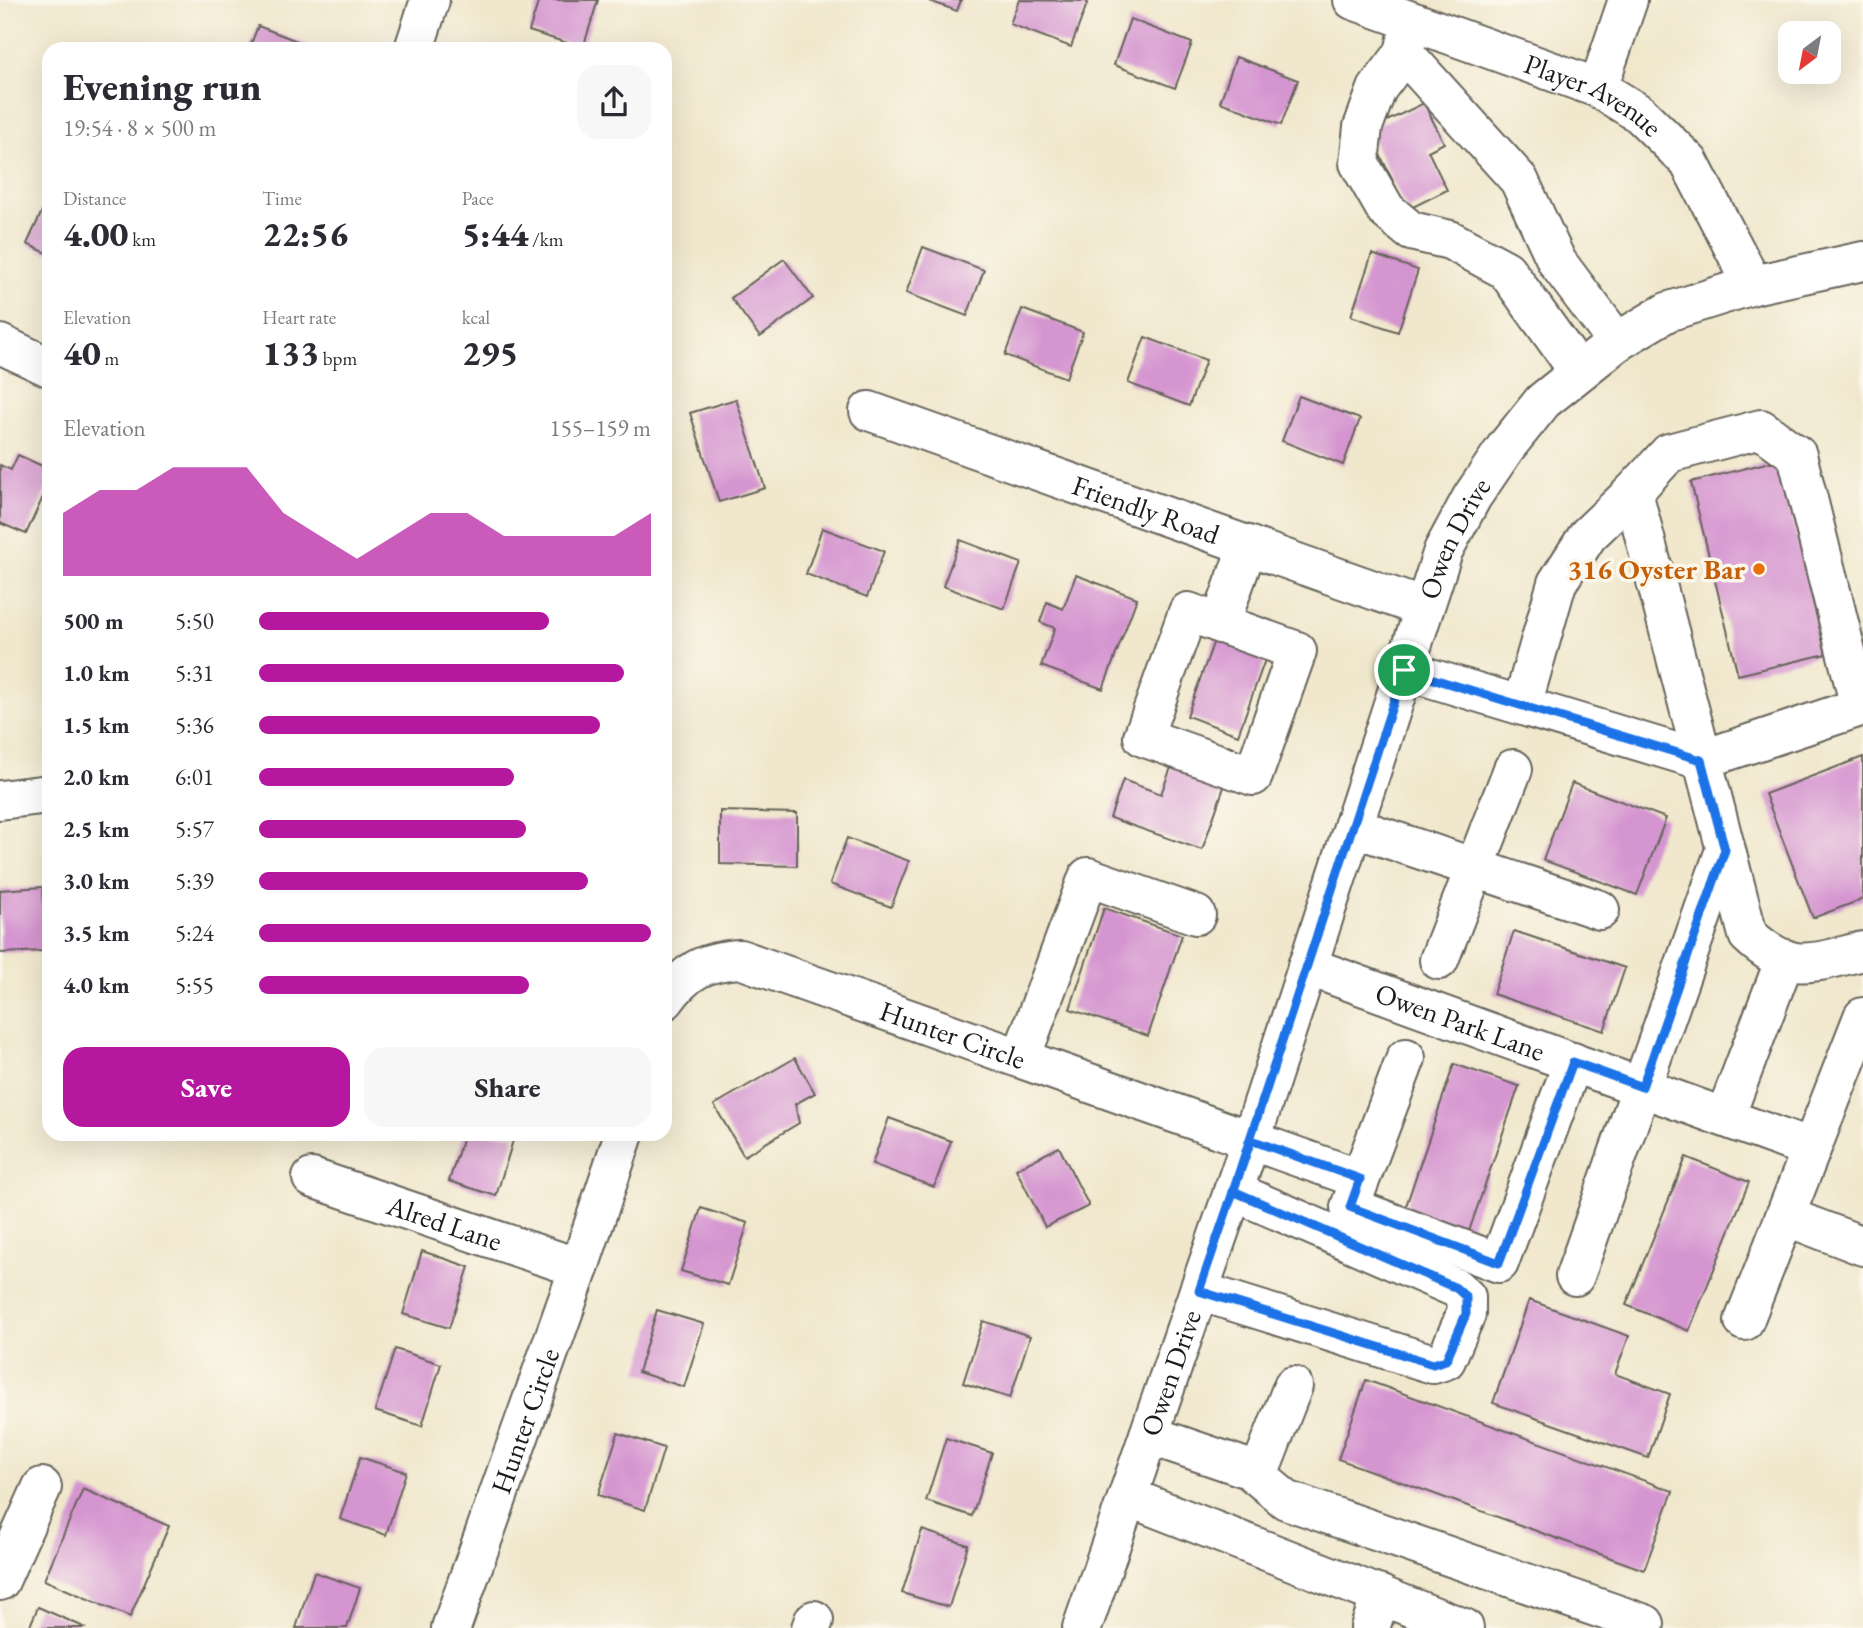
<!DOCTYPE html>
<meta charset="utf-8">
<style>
:root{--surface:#fff;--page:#f7f7f7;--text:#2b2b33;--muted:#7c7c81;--accent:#b5179e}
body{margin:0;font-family:"EB Garamond",serif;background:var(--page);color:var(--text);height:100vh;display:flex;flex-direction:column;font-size:26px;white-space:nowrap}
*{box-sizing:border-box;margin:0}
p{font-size:23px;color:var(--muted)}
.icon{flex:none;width:38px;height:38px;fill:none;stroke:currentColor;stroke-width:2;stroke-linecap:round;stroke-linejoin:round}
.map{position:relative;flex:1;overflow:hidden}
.details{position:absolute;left:42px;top:42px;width:630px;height:1099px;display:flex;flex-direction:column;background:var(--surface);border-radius:21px;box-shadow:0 7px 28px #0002}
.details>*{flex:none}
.needle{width:46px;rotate:212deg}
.buttons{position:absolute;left:1778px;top:21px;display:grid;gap:14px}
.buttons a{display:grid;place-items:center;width:63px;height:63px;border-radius:14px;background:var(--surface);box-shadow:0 7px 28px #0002;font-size:35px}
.pin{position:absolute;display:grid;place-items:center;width:60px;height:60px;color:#fff;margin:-30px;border:4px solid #fff;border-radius:50%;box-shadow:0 2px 7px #0007}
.round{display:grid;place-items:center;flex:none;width:74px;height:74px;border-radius:21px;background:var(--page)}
.head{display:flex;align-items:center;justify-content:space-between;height:119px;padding:0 21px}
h1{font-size:38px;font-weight:800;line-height:52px}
.stats{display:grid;grid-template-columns:repeat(3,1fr);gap:10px;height:119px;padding:7px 21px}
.stats div{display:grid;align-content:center}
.stats b{font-size:35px;font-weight:800}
.stats small{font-size:19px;font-weight:400}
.stats p{font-size:19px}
.chart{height:196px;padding:14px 21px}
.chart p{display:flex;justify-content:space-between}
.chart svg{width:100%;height:126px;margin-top:7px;fill:var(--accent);opacity:.7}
.cta{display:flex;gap:14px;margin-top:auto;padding:14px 21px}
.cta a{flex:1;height:80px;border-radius:21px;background:var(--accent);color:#fff;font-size:28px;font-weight:800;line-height:80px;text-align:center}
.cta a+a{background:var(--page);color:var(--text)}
ul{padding:0 21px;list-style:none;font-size:23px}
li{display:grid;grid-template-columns:112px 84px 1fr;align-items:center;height:52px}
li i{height:18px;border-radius:9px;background:var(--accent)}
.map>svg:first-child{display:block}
.building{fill:#d595d0}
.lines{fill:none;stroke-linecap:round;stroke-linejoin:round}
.minor-casing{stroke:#66635a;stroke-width:42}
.major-casing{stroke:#66635a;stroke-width:42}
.minor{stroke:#fff;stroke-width:38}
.major{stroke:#fff;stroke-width:38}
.route-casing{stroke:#fff;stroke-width:14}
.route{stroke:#1a73e8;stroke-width:9}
.food-dot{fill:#e8710a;stroke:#fbf7ec;stroke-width:2.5}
.labels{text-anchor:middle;stroke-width:7;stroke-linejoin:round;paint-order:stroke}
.street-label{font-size:28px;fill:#1c1c1c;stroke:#fbf7ec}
.food-label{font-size:28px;font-weight:bold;fill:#c56008;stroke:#fbf7ec;text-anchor:end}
</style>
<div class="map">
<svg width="1863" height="1628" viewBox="0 0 1863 1628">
<rect width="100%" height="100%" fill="#fbf7ec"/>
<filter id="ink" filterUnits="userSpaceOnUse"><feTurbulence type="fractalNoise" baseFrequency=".0143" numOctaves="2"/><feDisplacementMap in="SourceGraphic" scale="14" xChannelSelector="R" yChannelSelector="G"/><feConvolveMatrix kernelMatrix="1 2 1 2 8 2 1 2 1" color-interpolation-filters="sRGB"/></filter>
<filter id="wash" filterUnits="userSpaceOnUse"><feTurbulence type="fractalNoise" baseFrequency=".00686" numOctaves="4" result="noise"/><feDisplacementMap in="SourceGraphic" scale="28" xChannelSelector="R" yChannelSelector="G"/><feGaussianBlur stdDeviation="1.57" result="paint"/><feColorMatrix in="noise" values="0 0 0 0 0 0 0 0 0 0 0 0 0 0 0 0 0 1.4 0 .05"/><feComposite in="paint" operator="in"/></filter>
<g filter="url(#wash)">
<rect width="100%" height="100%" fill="#f0e7cc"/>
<g id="blocks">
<g class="building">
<polygon points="539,0 598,0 583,48 529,31"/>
<polygon points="927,0 961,0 957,11"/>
<polygon points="1019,0 1088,1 1071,47 1010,24"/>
<polygon points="1130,19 1192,43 1175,88 1114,65"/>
<polygon points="258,26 318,49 249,49"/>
<polygon points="1236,57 1298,80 1281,125 1220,102"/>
<polygon points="1424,103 1444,143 1428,151 1447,190 1407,210 1368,130"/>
<polygon points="49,196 49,254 27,244"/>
<polygon points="923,247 984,270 967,316 906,293"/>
<polygon points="1372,254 1418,270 1398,332 1351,316"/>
<polygon points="784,259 813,298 760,337 731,298"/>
<polygon points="1022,309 1083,332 1066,378 1005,355"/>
<polygon points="1145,337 1206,360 1189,406 1128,383"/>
<polygon points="1299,396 1360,419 1343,465 1282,441"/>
<polygon points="736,399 765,488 719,502 690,413"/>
<polygon points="18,455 49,469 49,484 26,534 0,523 0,465 11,470"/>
<polygon points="1778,460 1826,654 1738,675 1691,482"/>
<polygon points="822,528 884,551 867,597 806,574"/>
<polygon points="960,540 1021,563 1004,609 943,586"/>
<polygon points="1076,575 1137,598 1103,689 1041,666 1055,628 1040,622 1047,602 1063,609"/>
<polygon points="1216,635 1267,654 1238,735 1187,716"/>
<polygon points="1863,757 1863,899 1813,918 1765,794"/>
<polygon points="1172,765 1225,784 1202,850 1110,818 1123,780 1161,794"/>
<polygon points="1572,783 1666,818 1637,895 1543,860"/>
<polygon points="720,811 797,813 797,866 720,864"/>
<polygon points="847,838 909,861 891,907 830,884"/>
<polygon points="43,887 46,951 0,953 0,890"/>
<polygon points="1104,908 1182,935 1148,1036 1070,1009"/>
<polygon points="1514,931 1625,968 1604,1031 1493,994"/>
<polygon points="795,1058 815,1093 795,1104 799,1123 744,1156 714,1105"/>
<polygon points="1454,1064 1519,1086 1467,1237 1403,1215"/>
<polygon points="889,1118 951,1141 934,1187 872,1164"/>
<polygon points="464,1134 515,1134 496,1196 449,1181"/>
<polygon points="1059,1147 1089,1206 1045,1227 1016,1169"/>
<polygon points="1686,1157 1749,1182 1689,1331 1626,1305"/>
<polygon points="701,1208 748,1223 728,1285 681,1271"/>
<polygon points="422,1251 469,1267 449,1328 403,1314"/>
<polygon points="1529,1300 1629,1336 1615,1374 1670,1394 1648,1458 1493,1403"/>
<polygon points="657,1310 704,1324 684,1387 638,1372"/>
<polygon points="983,1321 1030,1336 1010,1398 963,1383"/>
<polygon points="395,1349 441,1364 422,1426 375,1411"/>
<polygon points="1366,1380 1673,1491 1644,1570 1338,1459"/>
<polygon points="618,1433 664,1448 645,1510 598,1495"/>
<polygon points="946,1438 992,1453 972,1516 926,1501"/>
<polygon points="360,1457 406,1472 386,1535 340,1519"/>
<polygon points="83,1489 169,1526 130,1617 44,1580"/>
<polygon points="922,1530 968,1545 949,1607 902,1593"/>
<polygon points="314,1572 360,1588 347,1628 296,1628"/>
<polygon points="38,1607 86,1628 29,1628"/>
</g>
</g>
</g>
<g filter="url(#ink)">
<use href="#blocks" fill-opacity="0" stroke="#66635a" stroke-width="2"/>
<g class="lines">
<g class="minor-casing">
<g id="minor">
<path id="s1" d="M1353,0L1598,88L1640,114L1689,162L1753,285"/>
<polyline points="1409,30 1404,53 1519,180 1557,262 1617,342"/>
<polyline points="414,49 430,0"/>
<polyline points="1404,53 1377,89 1363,127 1359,163 1386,210 1411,231 1450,240 1506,270 1579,372"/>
<polyline points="1598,88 1628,0"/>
<polyline points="0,344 49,367"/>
<path id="s2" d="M869,411L1424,608"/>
<path d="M1633,492L1748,935C1790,975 1812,963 1863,951"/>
<polygon points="1188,612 1297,651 1253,776 1143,737"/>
<polyline points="1220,624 1248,545"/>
<polyline points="1404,670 1701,760 1860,707 1797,455 1761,429 1669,453 1633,492 1588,535 1557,583 1522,705"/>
<polyline points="0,800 49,794"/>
<polyline points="1353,827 1600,910"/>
<polyline points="1439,960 1513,769"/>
<path id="s3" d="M1307,966L1811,1149"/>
<path id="s4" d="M665,1000C686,971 704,961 740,959L1360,1179"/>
<polyline points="1021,1058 1088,877 1196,915"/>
<polyline points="1406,1058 1350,1207 1499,1263 1573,1062"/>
<polyline points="1725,1117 1785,959"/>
<path id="s5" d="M312,1178L579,1268"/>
<polyline points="1785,1216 1863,1246"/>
<polyline points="1575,1276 1725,850"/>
<polyline points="1199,1291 1433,1364 1446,1360 1466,1314 1466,1297 1456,1288 1233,1191"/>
<polyline points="1744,1321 1863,1017"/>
<polyline points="1149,1435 1249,1469 1286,1500 1645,1624"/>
<polyline points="1258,1476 1293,1386"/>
<polyline points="1128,1497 1464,1628"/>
<polyline points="0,1581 42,1487"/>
<path id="s6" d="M451,1628L579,1268L624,1134"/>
<polyline points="811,1628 814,1620"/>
<polyline points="1370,1628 1381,1595"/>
</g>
</g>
<g class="major-casing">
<g id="major">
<path id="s7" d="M1082,1628L1251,1140L1443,551L1472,497L1506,447L1543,401L1617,342L1667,312L1753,285L1863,261"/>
</g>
</g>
<use href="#minor" class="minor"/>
<use href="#major" class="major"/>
</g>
</g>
<g class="lines" filter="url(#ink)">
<g class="route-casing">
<polyline id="route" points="1404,670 1233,1191 1456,1288 1466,1297 1466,1314 1446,1360 1433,1364 1199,1291 1251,1140 1360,1179 1350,1207 1499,1263 1573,1062 1642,1087 1725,850 1701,760 1404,670"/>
</g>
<use href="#route" class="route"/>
</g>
<circle class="food-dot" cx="1759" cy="569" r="7"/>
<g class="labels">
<g class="street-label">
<text dy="10" stroke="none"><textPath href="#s1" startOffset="259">Player Avenue</textPath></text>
<text dy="10" stroke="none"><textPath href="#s2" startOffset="294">Friendly Road</textPath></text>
<text dy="10" stroke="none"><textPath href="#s7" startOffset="1152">Owen Drive</textPath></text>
<text dy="10" stroke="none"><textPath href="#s3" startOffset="163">Owen Park Lane</textPath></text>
<text dy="10" stroke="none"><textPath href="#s4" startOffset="315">Hunter Circle</textPath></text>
<text dy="10" stroke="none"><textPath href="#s5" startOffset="140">Alred Lane</textPath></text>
<text dy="10" stroke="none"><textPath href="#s7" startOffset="270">Owen Drive</textPath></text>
<text dy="10" stroke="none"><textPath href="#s6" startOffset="220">Hunter Circle</textPath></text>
</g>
<g class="food-label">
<text x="1745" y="579">316 Oyster Bar</text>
</g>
</g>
</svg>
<div class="buttons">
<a><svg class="needle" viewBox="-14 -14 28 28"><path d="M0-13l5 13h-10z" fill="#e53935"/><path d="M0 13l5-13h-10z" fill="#7c7c81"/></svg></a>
</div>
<div class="pin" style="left:1404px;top:670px;background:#1e9e55"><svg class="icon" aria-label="arrive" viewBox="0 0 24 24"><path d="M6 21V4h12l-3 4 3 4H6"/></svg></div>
<section class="details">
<div class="head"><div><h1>Evening run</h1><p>19:54 · 8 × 500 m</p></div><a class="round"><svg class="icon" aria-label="share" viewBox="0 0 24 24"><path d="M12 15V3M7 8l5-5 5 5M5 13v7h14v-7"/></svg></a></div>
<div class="stats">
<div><p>Distance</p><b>4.00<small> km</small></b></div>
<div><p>Time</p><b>22:56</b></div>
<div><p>Pace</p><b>5:44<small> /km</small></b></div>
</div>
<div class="stats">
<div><p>Elevation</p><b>40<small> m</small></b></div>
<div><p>Heart rate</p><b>133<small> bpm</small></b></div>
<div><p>kcal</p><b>295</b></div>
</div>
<div class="chart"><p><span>Elevation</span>155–159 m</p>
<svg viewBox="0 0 160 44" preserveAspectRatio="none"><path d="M0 44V22L10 14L20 14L30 6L40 6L50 6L60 22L70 30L80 38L90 30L100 22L110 22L120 30L130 30L140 30L150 30L160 22V44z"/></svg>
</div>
<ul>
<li><b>500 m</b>5:50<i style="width:74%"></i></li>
<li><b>1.0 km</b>5:31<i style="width:93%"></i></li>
<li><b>1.5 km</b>5:36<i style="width:87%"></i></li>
<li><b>2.0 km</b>6:01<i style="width:65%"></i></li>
<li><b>2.5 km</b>5:57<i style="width:68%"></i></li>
<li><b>3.0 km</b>5:39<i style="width:84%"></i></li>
<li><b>3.5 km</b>5:24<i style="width:100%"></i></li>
<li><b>4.0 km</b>5:55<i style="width:69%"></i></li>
</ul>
<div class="cta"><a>Save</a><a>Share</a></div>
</section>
</div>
